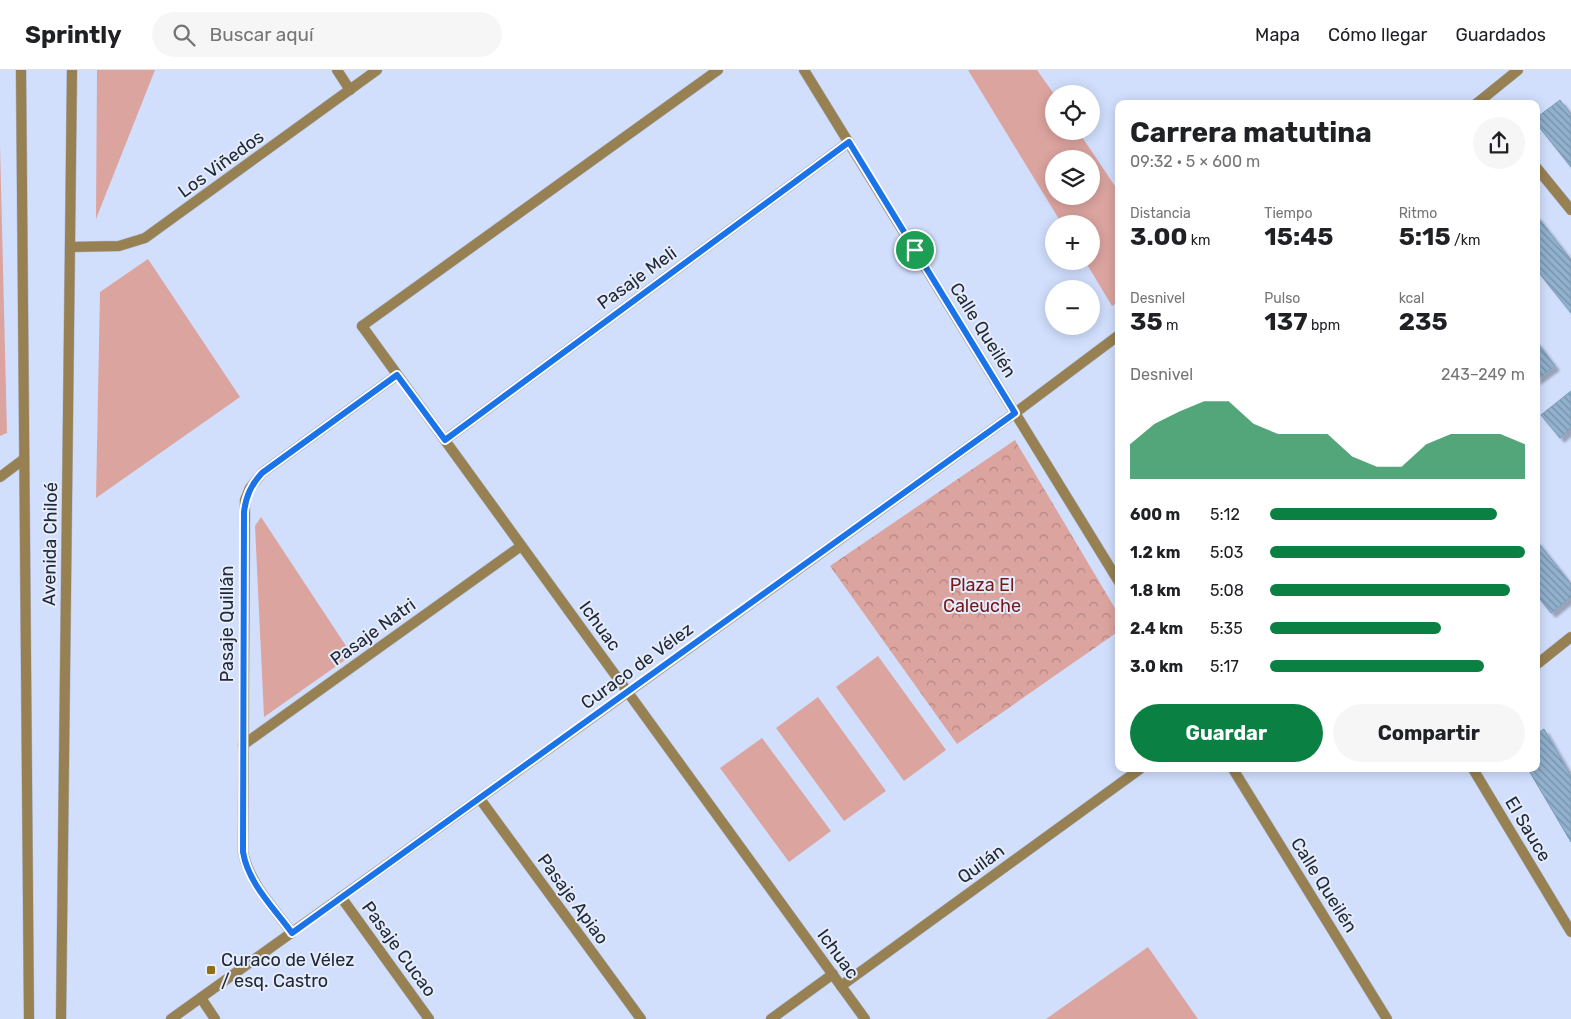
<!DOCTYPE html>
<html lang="es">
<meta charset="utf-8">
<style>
:root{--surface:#fff;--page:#f6f6f6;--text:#202124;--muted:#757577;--line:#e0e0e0;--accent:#0b8043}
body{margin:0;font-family:Rubik,sans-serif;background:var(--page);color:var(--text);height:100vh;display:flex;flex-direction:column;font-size:19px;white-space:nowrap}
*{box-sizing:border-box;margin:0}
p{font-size:16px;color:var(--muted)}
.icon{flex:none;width:28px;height:28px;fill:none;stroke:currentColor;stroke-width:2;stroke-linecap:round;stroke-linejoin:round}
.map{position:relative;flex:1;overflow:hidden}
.sheet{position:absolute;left:1115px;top:30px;width:425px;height:672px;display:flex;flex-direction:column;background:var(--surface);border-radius:10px;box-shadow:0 2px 12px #0003}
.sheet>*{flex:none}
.tools{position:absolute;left:1045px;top:15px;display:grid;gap:10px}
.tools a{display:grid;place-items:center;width:55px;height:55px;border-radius:50%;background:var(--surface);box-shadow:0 2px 12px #0003;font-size:25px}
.pin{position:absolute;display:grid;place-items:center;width:42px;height:42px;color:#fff;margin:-21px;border:2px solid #fff;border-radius:50%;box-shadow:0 1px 5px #0007}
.round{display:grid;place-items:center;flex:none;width:52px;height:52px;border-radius:26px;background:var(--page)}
.summary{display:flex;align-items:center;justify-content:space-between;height:85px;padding:0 15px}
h1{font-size:28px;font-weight:700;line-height:38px}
.metrics{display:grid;grid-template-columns:repeat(3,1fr);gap:8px;height:85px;padding:5px 15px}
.metrics div{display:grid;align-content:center}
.metrics b{font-size:25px;font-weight:700}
.metrics small{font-size:14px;font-weight:400}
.metrics p{font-size:14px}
.chart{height:140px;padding:10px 15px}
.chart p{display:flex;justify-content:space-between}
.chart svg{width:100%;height:90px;margin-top:5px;fill:var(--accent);opacity:.7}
.cta{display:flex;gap:10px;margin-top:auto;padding:10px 15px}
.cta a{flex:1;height:58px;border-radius:30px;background:var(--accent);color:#fff;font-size:20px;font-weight:700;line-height:58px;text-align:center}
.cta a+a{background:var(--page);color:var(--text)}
ul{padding:0 15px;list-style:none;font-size:16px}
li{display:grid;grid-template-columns:80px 60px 1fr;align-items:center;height:38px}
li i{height:12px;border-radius:6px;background:var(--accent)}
header{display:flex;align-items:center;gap:30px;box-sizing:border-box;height:70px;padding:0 25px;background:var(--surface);border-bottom:1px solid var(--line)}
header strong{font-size:24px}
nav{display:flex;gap:28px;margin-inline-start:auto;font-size:18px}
.search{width:350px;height:45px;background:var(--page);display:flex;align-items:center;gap:12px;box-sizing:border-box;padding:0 18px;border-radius:28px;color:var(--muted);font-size:19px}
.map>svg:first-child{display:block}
.green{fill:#dca49f;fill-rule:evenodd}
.park{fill:url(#park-crowns)}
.building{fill:url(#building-back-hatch);stroke:#7b9bb7;filter:url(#shadow)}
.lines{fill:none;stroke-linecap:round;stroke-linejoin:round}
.service-casing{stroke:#aebad5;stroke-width:11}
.minor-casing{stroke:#aebad5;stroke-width:11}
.tertiary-casing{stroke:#aebad5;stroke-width:11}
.service{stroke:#978153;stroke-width:10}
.minor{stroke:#978153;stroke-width:10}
.tertiary{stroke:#978153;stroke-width:10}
.route-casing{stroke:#fff;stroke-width:10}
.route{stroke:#1a73e8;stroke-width:6}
.poi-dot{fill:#906e13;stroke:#e5ecfb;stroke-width:2}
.labels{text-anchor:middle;stroke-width:4;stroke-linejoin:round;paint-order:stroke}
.street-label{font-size:18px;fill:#212836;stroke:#e5ecfb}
.park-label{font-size:18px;fill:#72191a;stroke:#e5ecfb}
.poi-label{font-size:18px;fill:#212836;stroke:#e5ecfb;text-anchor:start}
</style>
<header>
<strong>Sprintly</strong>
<div class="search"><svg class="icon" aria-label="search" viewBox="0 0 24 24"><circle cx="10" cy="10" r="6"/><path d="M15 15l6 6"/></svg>Buscar aquí</div>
<nav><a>Mapa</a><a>Cómo llegar</a><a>Guardados</a></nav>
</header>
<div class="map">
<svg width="1571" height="949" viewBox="0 0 1571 949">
<defs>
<pattern id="park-crowns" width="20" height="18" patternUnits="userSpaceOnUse" patternTransform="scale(1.25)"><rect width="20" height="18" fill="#dca49f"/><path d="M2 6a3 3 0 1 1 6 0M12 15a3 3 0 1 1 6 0" fill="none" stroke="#b28682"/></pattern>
<pattern id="building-back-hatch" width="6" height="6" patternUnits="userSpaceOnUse" patternTransform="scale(1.25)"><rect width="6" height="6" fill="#91b1ce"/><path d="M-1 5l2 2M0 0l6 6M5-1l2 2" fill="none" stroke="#7690a8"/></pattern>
<filter id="shadow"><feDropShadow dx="4.5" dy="4.5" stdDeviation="1" flood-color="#0004"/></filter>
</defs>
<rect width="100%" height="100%" fill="#d1dffd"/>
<g class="green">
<polygon points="97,0 155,0 96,149"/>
<path d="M968,0H1037L1054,24V61H1078L1119,122V232L1112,236L1085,191H1091V154H1062ZM1054,89H1091V126H1054Z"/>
<polygon points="0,74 7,363 0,366"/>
<polygon points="148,189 240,327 96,428 100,222"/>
<polygon points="261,447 352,585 264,647 255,456"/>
<polygon points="878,586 946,680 904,711 836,617"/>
<polygon points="818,627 886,721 844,751 776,658"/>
<polygon points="762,668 831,761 789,792 720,698"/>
<polygon points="1148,877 1198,949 1046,949"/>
</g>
<polygon class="park" points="1015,370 1119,545 1119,561 957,674 830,496"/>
<g class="building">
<polygon points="1560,30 1571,44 1571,97 1536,53 1536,48"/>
<polygon points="1536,145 1571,190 1571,243 1536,199"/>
<polygon points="1536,271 1555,296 1536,310"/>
<polygon points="1571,321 1571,358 1560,368 1541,345"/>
<polygon points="1536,470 1571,514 1571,527 1551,543 1536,524"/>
<polygon points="1544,659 1571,706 1571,772 1528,699 1536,699 1536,664"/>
</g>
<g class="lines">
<g class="service-casing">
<polyline id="service" points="362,256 718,0"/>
</g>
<g class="minor-casing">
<g id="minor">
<polyline points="21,0 29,949"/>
<polyline points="337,0 350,20"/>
<polyline points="804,0 1119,512"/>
<polyline points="1536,97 1571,140"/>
<polyline points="70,177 119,176 145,168 377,0"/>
<polyline points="362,256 865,949"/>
<polyline points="445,370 849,72"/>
<polyline points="0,407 24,389"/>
<polyline points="1536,595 1571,567"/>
<polyline points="243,675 521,476"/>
<polyline points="1233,699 1387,949"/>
<polyline points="480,729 641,949"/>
<polyline points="341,827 429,949"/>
<path d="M292,863C274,838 249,813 243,782L245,430L250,418L262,403L397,305"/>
<polyline points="841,916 1140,699"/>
<polyline points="201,928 215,949"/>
<polyline points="61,949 72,0"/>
<polyline points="771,949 833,904"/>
</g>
</g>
<g class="tertiary-casing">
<g id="tertiary">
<polyline points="1476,34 1518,0"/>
<polyline points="1473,699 1571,862"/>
<polyline points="171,949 628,622 1015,343 1119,265"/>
</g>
</g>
<use href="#service" class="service"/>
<use href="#minor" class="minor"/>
<use href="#tertiary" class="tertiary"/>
</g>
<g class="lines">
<g class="route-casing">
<path id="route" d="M849,72L1015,343L292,863C274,838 248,813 243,782L244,442C246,426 251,415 262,403L397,305L445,370Z"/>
</g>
<use href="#route" class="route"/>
</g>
<rect class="poi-dot" x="206" y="895" width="10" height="10" rx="2.5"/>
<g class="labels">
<g class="street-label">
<text transform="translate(221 94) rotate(-36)" y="6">Los Viñedos</text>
<text transform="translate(637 208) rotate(-36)" y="6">Pasaje Meli</text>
<text transform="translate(983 260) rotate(58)" y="6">Calle Queilén</text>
<text transform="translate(50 474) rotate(-89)" y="6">Avenida Chiloé</text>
<text transform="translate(227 554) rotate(-90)" y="6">Pasaje Quillán</text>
<text transform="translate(600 556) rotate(54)" y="6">Ichuac</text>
<text transform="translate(373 562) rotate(-36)" y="6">Pasaje Natri</text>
<text transform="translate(637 596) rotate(-36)" y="6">Curaco de Vélez</text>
<text transform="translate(1528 759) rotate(59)" y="6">El Sauce</text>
<text transform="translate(981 794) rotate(-36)" y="6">Quilán</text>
<text transform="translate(1324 815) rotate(58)" y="6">Calle Queilén</text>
<text transform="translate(573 829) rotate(54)" y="6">Pasaje Apiao</text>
<text transform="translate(399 879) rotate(54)" y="6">Pasaje Cucao</text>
<text transform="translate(838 884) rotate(54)" y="6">Ichuac</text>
</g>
<g class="park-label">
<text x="982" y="521">Plaza El<tspan x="982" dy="21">Caleuche</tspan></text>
</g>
<g class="poi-label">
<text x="221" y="896">Curaco de Vélez<tspan x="221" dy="21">/ esq. Castro</tspan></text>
</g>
</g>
</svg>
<div class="tools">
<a><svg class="icon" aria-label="locate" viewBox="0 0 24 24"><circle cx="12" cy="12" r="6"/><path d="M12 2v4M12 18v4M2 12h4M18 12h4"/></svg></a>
<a><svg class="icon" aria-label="layers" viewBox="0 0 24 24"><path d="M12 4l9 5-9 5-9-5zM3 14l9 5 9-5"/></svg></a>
<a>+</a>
<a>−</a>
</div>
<div class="pin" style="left:915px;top:180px;background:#1e9e55"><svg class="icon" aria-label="arrive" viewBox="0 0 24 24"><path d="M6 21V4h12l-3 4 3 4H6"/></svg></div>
<section class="sheet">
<div class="summary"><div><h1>Carrera matutina</h1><p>09:32 · 5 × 600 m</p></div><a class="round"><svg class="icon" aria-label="share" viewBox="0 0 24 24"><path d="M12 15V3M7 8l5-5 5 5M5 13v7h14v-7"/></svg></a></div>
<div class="metrics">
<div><p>Distancia</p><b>3.00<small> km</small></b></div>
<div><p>Tiempo</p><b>15:45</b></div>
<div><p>Ritmo</p><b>5:15<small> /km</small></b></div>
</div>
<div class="metrics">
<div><p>Desnivel</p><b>35<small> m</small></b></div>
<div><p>Pulso</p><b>137<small> bpm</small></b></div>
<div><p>kcal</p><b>235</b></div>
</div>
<div class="chart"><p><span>Desnivel</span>243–249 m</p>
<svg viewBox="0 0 160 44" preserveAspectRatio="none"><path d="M0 44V27L10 17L20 11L30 6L40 6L50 17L60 22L70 22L80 22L90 33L100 38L110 38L120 27L130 22L140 22L150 22L160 27V44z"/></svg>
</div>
<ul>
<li><b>600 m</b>5:12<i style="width:89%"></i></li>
<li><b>1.2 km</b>5:03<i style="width:100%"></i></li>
<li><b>1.8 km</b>5:08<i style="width:94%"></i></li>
<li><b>2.4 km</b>5:35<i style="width:67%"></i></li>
<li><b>3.0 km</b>5:17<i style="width:84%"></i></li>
</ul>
<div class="cta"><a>Guardar</a><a>Compartir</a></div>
</section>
</div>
